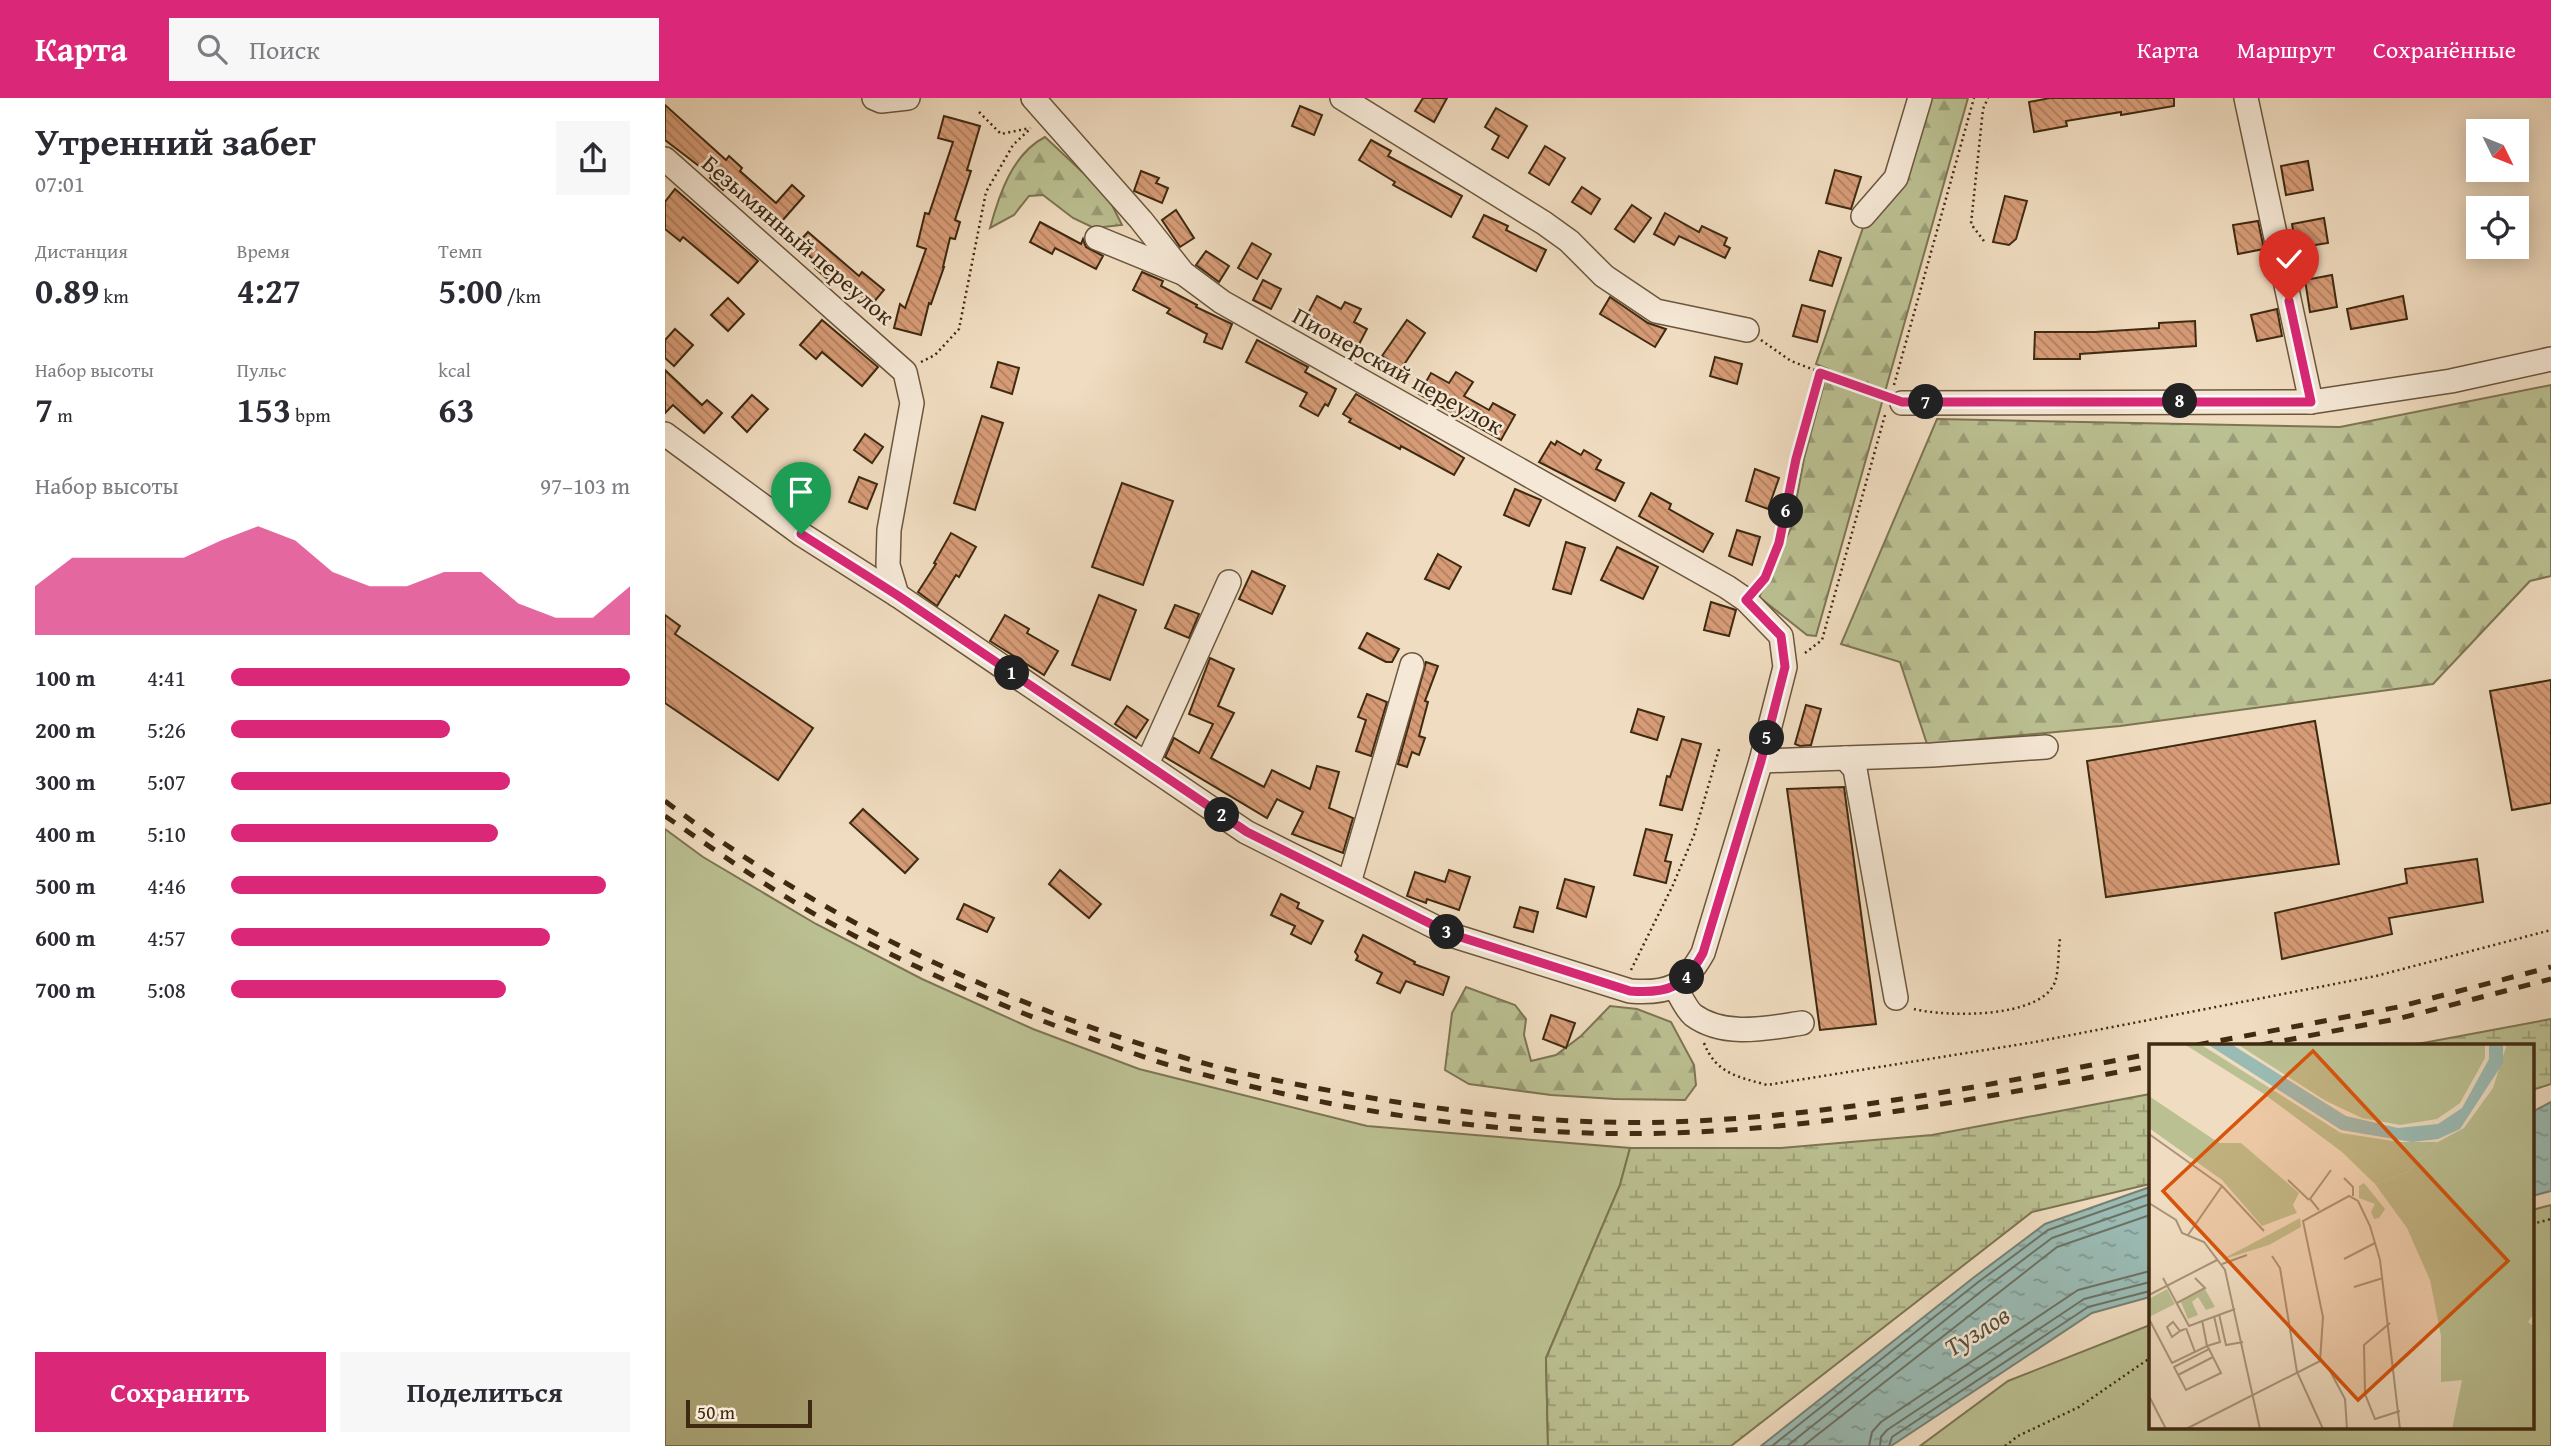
<!DOCTYPE html>
<html lang="ru">
<meta charset="utf-8">
<style>
:root{--surface:#fff;--page:#f7f7f7;--text:#2b2b33;--muted:#7c7c81;--accent:#db2777}
body{margin:0;font-family:"Gentium Book Plus",serif;background:var(--page);color:var(--text);height:100vh;display:flex;flex-direction:column;font-size:26px;white-space:nowrap}
*{box-sizing:border-box;margin:0}
p{font-size:23px;color:var(--muted)}
.icon{flex:none;width:38px;height:38px;fill:none;stroke:currentColor;stroke-width:2;stroke-linecap:round;stroke-linejoin:round}
.map{position:relative;flex:1;overflow:hidden}
.details{display:flex;flex-direction:column;background:var(--surface);width:665px}
.details>*{flex:none}
.needle{width:46px;rotate:133deg}
.buttons{position:absolute;left:1801px;top:21px;display:grid;gap:14px}
.buttons a{display:grid;place-items:center;width:63px;height:63px;border-radius:0px;background:var(--surface);box-shadow:0 4px 18px #0003;font-size:35px}
.scale{position:absolute;left:21px;bottom:18px;width:126px;box-sizing:border-box;padding-left:7px;border:4px solid #3f2a11;border-top:0;font-size:19px;line-height:24px;white-space:nowrap;color:#3f2a11;-webkit-text-stroke:5px #f5e8d6;paint-order:stroke}
.pin{position:absolute;display:grid;place-items:center;width:60px;height:60px;color:#fff;margin:-72px -30px;border-radius:50% 50% 50% 0;rotate:-45deg;box-shadow:0 0 7px #0007}
.pin .icon{rotate:45deg}
.km{position:absolute;width:35px;height:35px;margin:-18px;border-radius:50%;background:#222;color:#fff;font-size:19px;line-height:35px;text-align:center}
.round{display:grid;place-items:center;flex:none;width:74px;height:74px;border-radius:0px;background:var(--page)}
.overview{display:flex;align-items:center;justify-content:space-between;height:119px;padding:0 35px}
h1{font-size:38px;font-weight:800;line-height:52px}
.metrics{display:grid;grid-template-columns:repeat(3,1fr);gap:10px;height:119px;padding:7px 35px}
.metrics div{display:grid;align-content:center}
.metrics b{font-size:35px;font-weight:800}
.metrics small{font-size:19px;font-weight:400}
.metrics p{font-size:19px}
.chart{height:196px;padding:14px 35px}
.chart p{display:flex;justify-content:space-between}
.chart svg{width:100%;height:126px;margin-top:7px;fill:var(--accent);opacity:.7}
.button{display:flex;gap:14px;margin-top:auto;padding:14px 35px}
.button a{flex:1;height:80px;border-radius:0px;background:var(--accent);color:#fff;font-size:28px;font-weight:800;line-height:80px;text-align:center}
.button a+a{background:var(--page);color:var(--text)}
ul{padding:0 35px;list-style:none;font-size:23px}
li{display:grid;grid-template-columns:112px 84px 1fr;align-items:center;height:52px}
li i{height:18px;border-radius:9px;background:var(--accent)}
header{display:flex;align-items:center;gap:42px;box-sizing:border-box;height:98px;padding:0 35px;background:var(--accent);color:#fff}
header strong{font-size:33px}
nav{display:flex;gap:38px;margin-inline-start:auto;font-size:24px}
.search{width:490px;height:63px;background:var(--page);display:flex;align-items:center;gap:18px;box-sizing:border-box;padding:0 24px;border-radius:0px;color:var(--muted);font-size:26px}
main{display:flex;flex:1;min-height:0}
.map>svg:first-child{display:block}
.green{fill:#bbc092;stroke:#7d7552;stroke-width:2}
.forest{fill:url(#forest-firs);stroke:#7d7552;stroke-width:2}
.wetland{fill:url(#wetland-marsh);stroke:#7d7552;stroke-width:2}
.water{fill:url(#water-ripples);stroke:#768173;stroke-width:2}
.lines{fill:none;stroke-linecap:round;stroke-linejoin:round}
.shore{stroke:#6c7262;stroke-width:2}
.building{fill:url(#building-back-hatch);stroke:#3f2a11;stroke-width:2}
.minor-casing{stroke:#6b563d;stroke-width:26}
.path{stroke:#3f2a11;stroke-width:2.5;stroke-dasharray:2 3.5;stroke-linecap:butt}
.minor{stroke:#f5e8d6;stroke-width:23}
.rail{stroke:#3f2a11;stroke-width:5;stroke-dasharray:12 12;stroke-linecap:butt}
.route-casing{stroke:#fff;stroke-width:14}
.route{stroke:#db2777;stroke-width:9}
.labels{text-anchor:middle;stroke-width:5;stroke-linejoin:round;paint-order:stroke}
.street-label{font-size:24px;fill:#3f2a11;stroke:#f5e8d6}
.water-label{font-size:26px;font-style:italic;fill:#564e3a;stroke:#f5e8d6}
.inset-road{fill:none;stroke:#a9957a;stroke-width:2}
.view{fill:#d7540c;fill-opacity:0.15;stroke:#d7540c;stroke-width:3.5}
.inset-edge{fill:none;stroke:#3f2a11;stroke-width:3.5}
</style>
<header>
<strong>Карта</strong>
<div class="search"><svg class="icon" aria-label="search" viewBox="0 0 24 24"><circle cx="10" cy="10" r="6"/><path d="M15 15l6 6"/></svg>Поиск</div>
<nav><a>Карта</a><a>Маршрут</a><a>Сохранённые</a></nav>
</header>
<main>
<section class="details">
<div class="overview"><div><h1>Утренний забег</h1><p>07:01</p></div><a class="round"><svg class="icon" aria-label="share" viewBox="0 0 24 24"><path d="M12 15V3M7 8l5-5 5 5M5 13v7h14v-7"/></svg></a></div>
<div class="metrics">
<div><p>Дистанция</p><b>0.89<small> km</small></b></div>
<div><p>Время</p><b>4:27</b></div>
<div><p>Темп</p><b>5:00<small> /km</small></b></div>
</div>
<div class="metrics">
<div><p>Набор высоты</p><b>7<small> m</small></b></div>
<div><p>Пульс</p><b>153<small> bpm</small></b></div>
<div><p>kcal</p><b>63</b></div>
</div>
<div class="chart"><p><span>Набор высоты</span>97–103 m</p>
<svg viewBox="0 0 160 44" preserveAspectRatio="none"><path d="M0 44V27L10 17L20 17L30 17L40 17L50 11L60 6L70 11L80 22L90 27L100 27L110 22L120 22L130 33L140 38L150 38L160 27V44z"/></svg>
</div>
<ul>
<li><b>100 m</b>4:41<i style="width:100%"></i></li>
<li><b>200 m</b>5:26<i style="width:55%"></i></li>
<li><b>300 m</b>5:07<i style="width:70%"></i></li>
<li><b>400 m</b>5:10<i style="width:67%"></i></li>
<li><b>500 m</b>4:46<i style="width:94%"></i></li>
<li><b>600 m</b>4:57<i style="width:80%"></i></li>
<li><b>700 m</b>5:08<i style="width:69%"></i></li>
</ul>
<div class="button"><a>Сохранить</a><a>Поделиться</a></div>
</section>
<div class="map">
<svg width="1886" height="1348" viewBox="0 0 1886 1348">
<defs>
<pattern id="forest-firs" width="22" height="20" patternUnits="userSpaceOnUse" patternTransform="scale(1.75)"><rect width="22" height="20" fill="#bbc092"/><path d="M5 1l3.5 6h-7zM16 11l3.5 6h-7z" fill="#999c76"/></pattern>
<pattern id="wetland-marsh" width="20" height="14" patternUnits="userSpaceOnUse" patternTransform="scale(1.75)"><rect width="20" height="14" fill="#bbc092"/><path d="M1 5h8M5 5V1M11 12h8M15 12V8" fill="none" stroke="#999c76"/></pattern>
<pattern id="water-ripples" width="26" height="14" patternUnits="userSpaceOnUse" patternTransform="scale(1.75)"><rect width="26" height="14" fill="#9abbb4"/><path d="M2 4q2-2 4 0t4 0M15 11q2-2 4 0t4 0" fill="none" stroke="#7f9891"/></pattern>
<pattern id="building-back-hatch" width="6" height="6" patternUnits="userSpaceOnUse" patternTransform="scale(1.75)"><rect width="6" height="6" fill="#d79c77"/><path d="M-1 5l2 2M0 0l6 6M5-1l2 2" fill="none" stroke="#b07f60"/></pattern>
</defs>
<rect width="100%" height="100%" fill="#f0dcc0"/>
<filter id="stains"><feTurbulence type="fractalNoise" baseFrequency=".00286" numOctaves="4"/><feColorMatrix values="0 0 0 0 .2 0 0 0 0 .09 0 0 0 0 .02 0 0 0 .5 -.17"/></filter>
<radialGradient id="worn" r=".72"><stop offset=".6" stop-color="#630" stop-opacity="0"/><stop offset="1" stop-color="#630" stop-opacity=".3"/></radialGradient>
<g class="green">
<polygon points="0,731 38,759 151,826 257,881 368,931 474,971 702,1028 965,1050 955,1087 881,1260 883,1348 0,1348"/>
<polygon points="1886,1107 1886,1348 1255,1348 1343,1283 1485,1227 1485,1329 1867,1329 1867,1112"/>
</g>
<g class="forest">
<polygon points="1261,0 1303,0 1151,538 1142,537 1094,499 1126,430 1139,361 1163,271 1151,266 1200,124"/>
<path d="M380,39L442,97L457,127L429,130L408,120L378,97L364,98L349,117L325,130C334,97 347,56 380,39Z"/>
<polygon points="1886,287 1886,478 1865,483 1768,586 1455,628 1262,646 1235,564 1176,546 1272,321 1675,329"/>
<polygon points="801,889 850,907 861,921 859,937 866,963 891,957 916,938 945,908 972,911 1006,924 1029,967 1031,987 1020,1002 950,1001 886,997 804,986 780,972 787,915"/>
</g>
<g class="wetland">
<polygon points="1886,921 1886,986 1867,992 1867,947 1747,947"/>
<polygon points="1485,996 1485,1086 1367,1114 1066,1348 883,1348 881,1260 955,1087 965,1050 1116,1050 1267,1037"/>
</g>
<g class="water">
<polygon points="1886,1004 1886,1093 1867,1098 1867,1014"/>
<polygon points="1485,1089 1485,1199 1427,1215 1226,1348 1096,1348 1308,1180 1380,1126"/>
</g>
<g class="lines">
<g class="shore">
<polyline points="1107,1348 1312,1185 1383,1132 1485,1096"/>
<polyline points="1122,1348 1318,1192 1387,1140 1485,1106"/>
<polyline points="1138,1348 1392,1149 1485,1117"/>
<polyline points="1204,1348 1207,1334 1216,1324 1413,1192 1485,1173"/>
<polyline points="1215,1348 1216,1339 1222,1332 1419,1201 1485,1184"/>
<polyline points="1224,1348 1227,1339 1423,1209 1485,1193"/>
</g>
</g>
<g class="building">
<polygon points="758,0 782,0 769,24 750,13"/>
<polygon points="1385,0 1509,0 1509,8 1456,17 1456,14 1401,23 1402,28 1369,34 1364,4"/>
<polygon points="0,7 61,62 64,58 77,70 75,73 111,105 127,87 139,98 110,131 61,88 58,92 45,80 47,78 0,42"/>
<polygon points="635,8 657,17 649,37 627,28"/>
<polygon points="831,10 862,28 843,60 827,51 834,38 820,29"/>
<polygon points="279,18 315,28 302,72 306,73 290,122 295,124 290,141 285,140 278,169 279,169 266,206 264,205 256,237 229,230 235,206 240,210 261,151 252,148 260,115 264,116 288,44 273,40"/>
<polygon points="706,42 726,53 723,58 797,98 786,119 728,87 730,84 694,62"/>
<polygon points="880,48 900,60 884,87 864,75"/>
<polygon points="1643,63 1648,92 1621,97 1616,68"/>
<polygon points="1170,72 1196,79 1186,111 1161,105"/>
<polygon points="476,73 494,80 491,85 503,90 497,105 469,93"/>
<polygon points="917,89 935,101 926,116 907,104"/>
<polygon points="10,91 93,163 73,185 18,139 15,143 0,131 0,104"/>
<polygon points="1340,98 1362,103 1351,141 1344,147 1328,144"/>
<polygon points="967,107 986,120 969,144 950,131"/>
<polygon points="511,112 529,140 515,149 497,122"/>
<polygon points="1000,115 1034,134 1037,128 1062,140 1059,147 1065,150 1060,160 1014,138 1009,147 989,136"/>
<polygon points="819,117 843,128 841,132 881,152 871,173 808,139"/>
<polygon points="1659,120 1663,145 1631,150 1627,126"/>
<polygon points="1593,123 1599,151 1573,156 1568,127"/>
<polygon points="375,124 416,146 418,141 421,149 438,158 431,171 390,150 387,156 365,144"/>
<polygon points="143,134 194,178 197,174 219,192 203,211 170,183 167,185 150,170 153,166 132,146"/>
<polygon points="587,145 606,156 592,181 573,170"/>
<polygon points="541,153 564,168 554,184 531,167"/>
<polygon points="1154,153 1176,160 1167,188 1145,182"/>
<polygon points="477,174 498,183 496,188 532,207 531,209 567,226 557,251 539,244 542,236 502,215 505,211 468,192"/>
<polygon points="1667,177 1672,209 1645,214 1640,182"/>
<polygon points="598,182 616,191 606,211 588,202"/>
<polygon points="652,198 676,211 680,204 696,211 689,224 702,231 689,256 636,229"/>
<polygon points="1738,198 1742,221 1686,231 1682,211"/>
<polygon points="945,199 983,225 1001,231 990,249 935,216"/>
<polygon points="63,200 79,216 63,233 46,217"/>
<polygon points="1137,207 1160,213 1152,244 1128,238"/>
<polygon points="1612,211 1617,238 1592,243 1586,217"/>
<polygon points="157,222 213,269 197,288 157,254 151,261 135,247"/>
<polygon points="742,222 760,235 736,271 717,258"/>
<polygon points="1530,223 1531,248 1415,256 1415,261 1369,261 1370,234 1430,234 1494,230 1494,225"/>
<polygon points="10,231 28,247 9,268 0,260 0,242"/>
<polygon points="592,242 643,269 640,274 671,291 663,308 660,306 653,318 635,308 642,295 581,264"/>
<polygon points="1050,259 1077,266 1072,286 1045,278"/>
<polygon points="333,264 354,270 347,296 326,289"/>
<polygon points="0,272 37,307 42,302 57,315 39,335 8,307 0,315"/>
<polygon points="791,274 808,284 799,298 824,312 828,305 850,317 836,342 754,296 766,275 784,285"/>
<polygon points="691,296 799,360 789,377 736,348 735,351 684,324 686,321 678,316"/>
<polygon points="87,297 103,311 82,334 67,319"/>
<polygon points="317,318 338,325 310,412 289,405"/>
<polygon points="200,336 218,349 207,365 189,352"/>
<polygon points="892,343 916,357 919,352 936,362 931,371 959,385 950,403 874,364 886,344 890,347"/>
<polygon points="1090,371 1114,380 1103,411 1081,403"/>
<polygon points="194,379 212,386 202,411 184,404"/>
<polygon points="457,385 508,403 478,487 427,469"/>
<polygon points="850,391 876,402 864,428 839,417"/>
<polygon points="986,395 1006,406 1004,411 1048,436 1038,454 974,418"/>
<polygon points="1072,432 1095,439 1087,467 1064,458"/>
<polygon points="286,435 311,449 294,479 291,477 272,508 253,494 271,466 269,465"/>
<polygon points="901,444 920,450 906,496 888,491"/>
<polygon points="952,449 993,469 978,501 936,482"/>
<polygon points="773,456 796,469 784,491 760,481"/>
<polygon points="587,473 620,488 607,516 574,501"/>
<polygon points="434,497 471,512 445,582 407,567"/>
<polygon points="1046,504 1071,512 1064,538 1039,532"/>
<polygon points="510,507 534,516 524,540 500,530"/>
<polygon points="0,517 15,528 10,536 148,630 113,682 0,605"/>
<polygon points="340,517 364,531 362,535 393,553 379,577 325,543"/>
<polygon points="702,535 734,551 727,564 721,564 694,550"/>
<polygon points="545,560 569,571 553,608 569,615 546,660 599,689 607,672 645,691 652,668 674,674 664,710 688,720 678,755 627,736 638,714 612,701 602,720 500,659 509,640 534,655 548,626 524,616"/>
<polygon points="761,564 773,568 760,603 763,604 754,638 760,640 754,657 747,654 742,669 733,666"/>
<polygon points="1886,582 1886,705 1847,712 1825,593"/>
<polygon points="702,596 722,604 706,658 691,653 701,622 693,619"/>
<polygon points="1141,607 1156,611 1146,647 1135,648 1130,646"/>
<polygon points="462,608 483,622 471,640 450,626"/>
<polygon points="973,611 999,619 992,642 966,634"/>
<polygon points="1650,623 1674,766 1441,799 1422,663"/>
<polygon points="1017,641 1036,646 1017,712 995,707 1002,678 1005,679"/>
<polygon points="1179,689 1211,926 1155,932 1122,691"/>
<polygon points="198,711 253,761 240,775 185,725"/>
<polygon points="981,731 1007,737 1000,763 1006,764 1001,785 969,777"/>
<polygon points="1812,761 1818,804 1724,820 1727,836 1617,861 1610,815 1742,785 1740,771"/>
<polygon points="395,772 436,806 424,820 384,786"/>
<polygon points="784,772 805,779 794,812 762,801 761,805 742,798 750,774 780,784"/>
<polygon points="900,781 929,789 921,819 892,810"/>
<polygon points="616,796 634,805 632,810 658,823 646,846 626,836 630,828 606,817"/>
<polygon points="299,806 329,820 322,834 292,821"/>
<polygon points="855,809 873,814 868,834 849,829"/>
<polygon points="698,837 750,864 749,866 784,879 778,897 741,883 735,895 712,885 717,875 691,862 693,858 690,854"/>
<polygon points="886,917 910,925 901,950 878,941"/>
</g>
<g class="lines">
<g class="minor-casing">
<g id="minor">
<polyline points="209,0 216,3 243,0"/>
<polyline points="677,0 879,125 904,143 939,178 991,213 1082,232"/>
<polyline points="1581,0 1646,304"/>
<polyline points="0,61 240,274 247,305 224,432 223,467 232,497"/>
<polyline points="1198,118 1231,80 1255,0"/>
<polyline points="432,140 515,174"/>
<polyline points="1237,305 1646,304 1786,283 1886,261"/>
<path d="M0,336L136,436L232,497L581,734L786,837L965,893C1004,896 1019,889 1038,855L1096,663L1120,569L1116,538L1081,502L1062,489L557,204L518,175L476,122L368,0"/>
<polyline points="1180,660 1267,657 1381,649"/>
<polyline points="1096,663 1180,660 1190,671 1231,900"/>
<polyline points="482,666 564,484"/>
<polyline points="684,785 747,567"/>
<path d="M1010,889C1015,897 1021,911 1028,917C1059,940 1103,930 1137,925"/>
</g>
</g>
<g class="path">
<polyline points="314,14 336,36 365,30"/>
<polyline points="1319,143 1306,126 1318,11 1323,0"/>
<polyline points="1096,242 1126,263 1220,299"/>
<polyline points="256,264 270,257 294,231 321,94 348,47 366,30"/>
<polyline points="1229,287 1309,0"/>
<path d="M1095,487C1117,461 1123,397 1131,364C1137,334 1147,305 1155,275"/>
<polyline points="1140,555 1157,542 1220,317"/>
<polyline points="966,872 1008,787 1029,737 1055,648"/>
<path d="M1249,911C1280,919 1376,921 1390,884C1394,872 1393,854 1395,841"/>
<path d="M1039,945C1051,976 1074,979 1102,987L1370,944L1711,878L1886,832"/>
<polyline points="1867,1126 1886,1121"/>
<polyline points="1340,1348 1353,1338 1414,1309 1485,1260"/>
</g>
<use href="#minor" class="minor"/>
<g class="rail">
<path d="M0,703C153,819 333,904 517,959C577,977 639,988 701,999C801,1016 903,1027 1005,1024C1167,1019 1327,986 1485,956"/>
<path d="M0,718C56,756 111,796 171,828C261,876 354,917 451,949C473,957 495,965 518,971C675,1014 842,1040 1005,1035C1167,1030 1327,998 1485,968"/>
<polyline points="1532,947 1733,909 1886,869"/>
<polyline points="1596,947 1736,920 1886,881"/>
</g>
</g>
<g class="lines">
<g class="route-casing">
<path id="route" d="M136,436L232,497L582,734L786,836L965,893C1004,896 1019,889 1038,855L1096,663L1120,569L1116,538L1081,502L1100,480L1114,445L1131,361L1155,275L1237,304H1646L1624,203"/>
</g>
<use href="#route" class="route"/>
</g>
<g class="labels">
<g class="street-label">
<text transform="translate(133 142) rotate(41)" y="8">Безымянный переулок</text>
<text transform="translate(733 273) rotate(29)" y="8">Пионерский переулок</text>
</g>
<g class="water-label">
<text transform="translate(1312 1233) rotate(-32)" y="9">Тузлов</text>
</g>
</g>
<g transform="translate(1484 946)">
<rect width="385" height="385" fill="#f0dcc0"/>
<path d="M88,0H336V14L311,59L288,75L251,81L213,74L177,57ZM358,0H385V269L379,278L385,283V385H303L313,336L292,338V292L281,236L258,184L226,140L258,128L289,98L315,84L344,44ZM18,245L26,260L0,273V255ZM56,245L66,263L57,266L49,253L43,258L49,271L39,275L32,258Z" fill="#bbc092"/>
<path d="M0,52L70,99H92L150,149L144,161L148,169L113,182L73,136L0,84ZM215,139L236,165L230,174L225,175L222,168L226,160L210,154V142ZM151,174L152,183L120,201L72,216Z" fill="#bbc092"/>
<path d="M35,0H51L192,89L250,98H289L258,128L226,140L193,108L115,50Z" fill="#bbc092"/>
<path d="M58,0H82L197,72L249,84L289,80L313,64L340,15V0H354V19L311,85L289,95L263,98L192,86Z" fill="#9abbb4"/>
<path class="inset-road" d="M0,90L73,142L115,187M195,134L204,143V152M139,136L160,156M0,159L27,176L33,189L55,198L76,226L111,385M170,166L161,155L182,126M39,191L73,142M123,212L131,224L148,328L174,385M195,215L226,199M73,220L98,211M14,234L40,282L86,265M205,243L234,234M0,251L68,216M28,259L56,244L46,234M70,270L77,301L94,298M0,275L23,319L58,302L60,305M53,276L58,302L71,298L65,272M241,279L215,301L216,350L226,375L251,367M37,284L46,308M31,287L23,293L18,283L24,278L31,287L36,285M60,305L72,329L37,346L25,323ZM180,325L196,355L198,385M29,331L64,313M0,352L17,385M37,385L171,317L174,273L154,177L200,152L209,157L221,182L231,216L251,385"/>
<path class="view" d="M164,7L359,217L209,356L14,147Z"/>
<rect width="385" height="385" class="inset-edge"/>
</g>
<rect width="100%" height="100%" filter="url(#stains)"/>
<rect width="100%" height="100%" fill="url(#worn)"/>
</svg>
<div class="buttons">
<a><svg class="needle" viewBox="-14 -14 28 28"><path d="M0-13l5 13h-10z" fill="#e53935"/><path d="M0 13l5-13h-10z" fill="#7c7c81"/></svg></a>
<a><svg class="icon" aria-label="locate" viewBox="0 0 24 24"><circle cx="12" cy="12" r="6"/><path d="M12 2v4M12 18v4M2 12h4M18 12h4"/></svg></a>
</div>
<div class="scale">50 m</div>
<div class="pin" style="left:136px;top:436px;background:#1e9e55"><svg class="icon" aria-label="arrive" viewBox="0 0 24 24"><path d="M6 21V4h12l-3 4 3 4H6"/></svg></div>
<div class="pin" style="left:1624px;top:203px;background:#d93025"><svg class="icon" aria-label="check" viewBox="0 0 24 24"><path d="M5 12l5 5 9-10"/></svg></div>
<b class="km" style="left:347px;top:575px">1</b>
<b class="km" style="left:557px;top:717px">2</b>
<b class="km" style="left:782px;top:834px">3</b>
<b class="km" style="left:1022px;top:879px">4</b>
<b class="km" style="left:1102px;top:640px">5</b>
<b class="km" style="left:1121px;top:413px">6</b>
<b class="km" style="left:1261px;top:304px">7</b>
<b class="km" style="left:1515px;top:303px">8</b>
</div>
</main>
